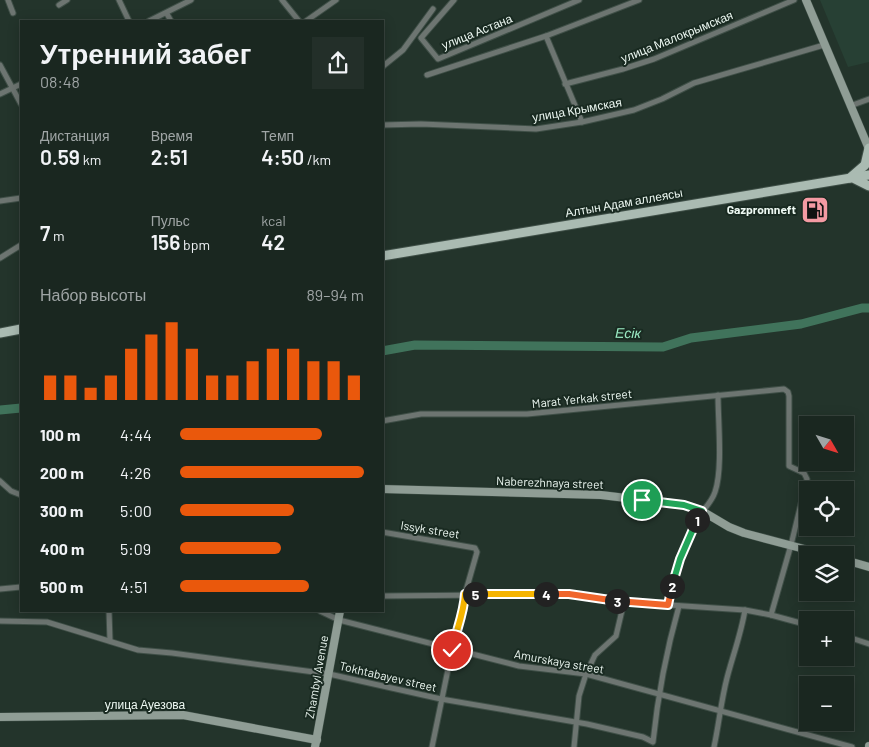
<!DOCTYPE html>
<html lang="ru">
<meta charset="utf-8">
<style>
:root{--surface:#1a2720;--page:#232f29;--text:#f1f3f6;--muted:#9fa5a5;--line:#38443e;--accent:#ea580c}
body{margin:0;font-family:Barlow,sans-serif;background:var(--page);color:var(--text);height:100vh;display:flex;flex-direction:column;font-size:19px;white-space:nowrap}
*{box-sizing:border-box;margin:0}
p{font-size:16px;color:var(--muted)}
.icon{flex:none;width:28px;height:28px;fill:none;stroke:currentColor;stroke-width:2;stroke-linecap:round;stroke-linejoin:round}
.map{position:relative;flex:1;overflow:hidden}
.sheet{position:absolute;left:20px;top:20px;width:364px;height:592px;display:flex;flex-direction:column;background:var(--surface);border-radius:0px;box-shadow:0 2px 12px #0003,0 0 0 1px var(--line)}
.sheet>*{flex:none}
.needle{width:32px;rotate:129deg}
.controls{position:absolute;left:799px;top:416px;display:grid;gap:10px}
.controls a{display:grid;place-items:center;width:55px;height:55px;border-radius:0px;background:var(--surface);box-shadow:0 2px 12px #0003,0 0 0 1px var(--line);font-size:25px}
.pin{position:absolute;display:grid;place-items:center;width:42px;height:42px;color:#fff;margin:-21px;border:2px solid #fff;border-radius:50%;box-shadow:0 1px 5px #0007}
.km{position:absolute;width:25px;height:25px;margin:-12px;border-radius:50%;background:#222;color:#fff;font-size:14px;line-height:25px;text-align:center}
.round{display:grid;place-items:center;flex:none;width:52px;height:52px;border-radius:0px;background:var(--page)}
.head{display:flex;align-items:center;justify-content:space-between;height:85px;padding:0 20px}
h1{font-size:28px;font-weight:600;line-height:38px}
.stats{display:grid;grid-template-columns:repeat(3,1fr);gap:8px;height:85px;padding:5px 20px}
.stats div{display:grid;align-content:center}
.stats b{font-size:21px;font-weight:600}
.stats small{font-size:14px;font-weight:400}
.stats p{font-size:14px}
.chart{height:140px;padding:10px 20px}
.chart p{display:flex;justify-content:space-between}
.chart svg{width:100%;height:90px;margin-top:5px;stroke:var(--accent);stroke-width:6}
ul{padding:0 20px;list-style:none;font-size:16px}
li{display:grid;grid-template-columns:80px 60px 1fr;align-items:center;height:38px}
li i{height:12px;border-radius:6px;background:var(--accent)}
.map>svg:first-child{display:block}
.built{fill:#274034}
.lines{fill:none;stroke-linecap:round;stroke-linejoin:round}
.river{stroke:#40735b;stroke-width:9}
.street-casing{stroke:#3f4f47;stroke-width:7}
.secondary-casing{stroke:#3f4f47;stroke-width:9}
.primary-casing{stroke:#3f4f47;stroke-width:11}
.street{stroke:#6d7571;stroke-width:5}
.secondary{stroke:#8f9d95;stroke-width:8}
.primary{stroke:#aabbb2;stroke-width:9}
.split-1-casing{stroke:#fff;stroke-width:10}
.split-2-casing{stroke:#fff;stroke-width:10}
.split-3-casing{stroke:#fff;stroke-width:10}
.split-4-casing{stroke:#fff;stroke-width:10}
.split-5-casing{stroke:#fff;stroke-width:10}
.split-6-casing{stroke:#fff;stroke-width:10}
.split-1{stroke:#22a559;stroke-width:6}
.split-2{stroke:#22a559;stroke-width:6}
.split-3{stroke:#f0652b;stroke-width:6}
.split-4{stroke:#f0652b;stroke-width:6}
.split-5{stroke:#f5b400;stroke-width:6}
.split-6{stroke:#f5b400;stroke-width:6}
.labels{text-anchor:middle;stroke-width:4;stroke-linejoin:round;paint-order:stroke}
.street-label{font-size:12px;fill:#edf8f2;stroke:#192a21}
.poi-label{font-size:12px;font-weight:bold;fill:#edf8f2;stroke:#192a21;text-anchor:end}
.water-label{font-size:14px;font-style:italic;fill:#9aeac3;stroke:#192a21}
</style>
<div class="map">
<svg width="869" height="747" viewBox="0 0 869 747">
<rect width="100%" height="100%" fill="#23342b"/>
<polygon class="built" points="820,0 869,0 869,62 848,67"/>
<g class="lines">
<g class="river">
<polyline points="382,351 415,345 663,347 691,338 801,324 862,308 869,308"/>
<polyline points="0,410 21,408"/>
</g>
<g class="street-casing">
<g id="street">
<polyline points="8,0 13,13"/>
<polyline points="119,0 129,21"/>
<polyline points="282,0 299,21"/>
<polyline points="454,0 421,38 438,59 579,0"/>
<polyline points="59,5 67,0"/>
<polyline points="167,14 171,21"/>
<polyline points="149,21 191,0"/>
<polyline points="306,21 336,0"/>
<polyline points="546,36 582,122"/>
<polyline points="0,65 21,104"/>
<polyline points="382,67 403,50 433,9"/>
<polyline points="427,75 546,36 639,0"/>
<polyline points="565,84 623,69 654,59 794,0"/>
<polyline points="0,94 21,84"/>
<polyline points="850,106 869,99"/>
<polyline points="382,125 421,124 536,129 582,122 634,110 662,99 694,83 824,45"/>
<polyline points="0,201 21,198"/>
<polyline points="0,258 21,245"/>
<polyline points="382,421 421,414 527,414 784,389 788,392 789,396 789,466 804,473 807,479 791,545 771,615"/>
<polyline points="0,481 11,491 21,495"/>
<polyline points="382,532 475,548 477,552 465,594 464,611 458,626 452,650 432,747"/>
<polyline points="0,589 21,587"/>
<polyline points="382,596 569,594 624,602 745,610 771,615 808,625"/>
<path d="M668,605C675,576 683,548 696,521C702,510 711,504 715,492C723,469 718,421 718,395"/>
<polyline points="109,611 110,641"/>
<polyline points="320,611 339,620 519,666 586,674 852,747"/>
<path d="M0,621L47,622L138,650L172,653L329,674L441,699L587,724L643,737L653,742C658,694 666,652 679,606"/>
<polyline points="845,636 869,644"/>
<polyline points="574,747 579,696 586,674 595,655 616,636 624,602"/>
<path d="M714,747C719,724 721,701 727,678C733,655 741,634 745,610"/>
</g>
</g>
<g class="secondary-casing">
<g id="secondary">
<polyline points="806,0 869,149"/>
<polyline points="382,489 601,495 684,505 702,511 729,527 744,533 827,555"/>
<polyline points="845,560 869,567"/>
<polyline points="0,717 183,715 317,740"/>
<polyline points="315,747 340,611"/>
<polyline points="869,747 869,746"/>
</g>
</g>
<g class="primary-casing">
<g id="primary">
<polyline points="850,178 865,165 869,148"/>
<polyline points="855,179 869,186"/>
<polyline points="382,256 869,175"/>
<polyline points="0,333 21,329"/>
</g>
</g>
<use href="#street" class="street"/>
<use href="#secondary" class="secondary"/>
<use href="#primary" class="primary"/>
</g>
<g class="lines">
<g class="split-1-casing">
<polyline id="split-1" points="642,500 684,505 702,511 697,520"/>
</g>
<g class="split-2-casing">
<polyline id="split-2" points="672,586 680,559 697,520"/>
</g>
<g class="split-3-casing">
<polyline id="split-3" points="617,601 668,605 672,586"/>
</g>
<g class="split-4-casing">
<polyline id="split-4" points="546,594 569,594 617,601"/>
</g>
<g class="split-5-casing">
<polyline id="split-5" points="475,594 546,594"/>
</g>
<g class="split-6-casing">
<path id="split-6" d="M452,650C456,631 464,613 465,594H475"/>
</g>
<use href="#split-1" class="split-1"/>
<use href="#split-2" class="split-2"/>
<use href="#split-3" class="split-3"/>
<use href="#split-4" class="split-4"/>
<use href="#split-5" class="split-5"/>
<use href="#split-6" class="split-6"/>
</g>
<defs>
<g id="fuel-square" transform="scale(1.4375)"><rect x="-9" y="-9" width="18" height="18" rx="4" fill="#f49aa3" stroke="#192a21"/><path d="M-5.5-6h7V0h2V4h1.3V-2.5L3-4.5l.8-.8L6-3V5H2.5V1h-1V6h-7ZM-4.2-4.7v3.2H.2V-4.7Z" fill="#111"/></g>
</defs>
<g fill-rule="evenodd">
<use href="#fuel-square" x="815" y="210"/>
</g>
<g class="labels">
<g class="street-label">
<text transform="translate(477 32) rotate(-22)" y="4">улица Астана</text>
<text transform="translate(677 37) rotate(-22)" y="4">улица Малокрымская</text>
<text transform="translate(577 110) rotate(-10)" y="4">улица Крымская</text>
<text transform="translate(624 203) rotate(-10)" y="4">Алтын Адам аллеясы</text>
<text transform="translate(582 399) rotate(-6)" y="4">Marat Yerkak street</text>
<text transform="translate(550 483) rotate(2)" y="4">Naberezhnaya street</text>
<text transform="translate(430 530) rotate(9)" y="4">Issyk street</text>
<text transform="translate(559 662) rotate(10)" y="4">Amurskaya street</text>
<text transform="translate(317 677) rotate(-80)" y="4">Zhambyl Avenue</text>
<text transform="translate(388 677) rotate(13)" y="4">Tokhtabayev street</text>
<text x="145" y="709">улица Ауезова</text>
</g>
<g class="poi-label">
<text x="796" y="214">Gazpromneft</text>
</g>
<g class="water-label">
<text transform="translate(628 333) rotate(1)" y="5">Есік</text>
</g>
</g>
</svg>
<div class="controls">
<a><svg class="needle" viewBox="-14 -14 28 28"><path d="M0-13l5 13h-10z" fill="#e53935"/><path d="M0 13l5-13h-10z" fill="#9fa5a5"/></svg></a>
<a><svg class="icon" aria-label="locate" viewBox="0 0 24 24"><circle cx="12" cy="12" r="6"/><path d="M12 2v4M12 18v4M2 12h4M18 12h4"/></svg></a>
<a><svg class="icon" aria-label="layers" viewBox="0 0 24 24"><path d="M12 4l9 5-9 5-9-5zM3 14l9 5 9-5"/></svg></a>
<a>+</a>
<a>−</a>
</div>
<div class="pin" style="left:642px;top:500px;background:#1e9e55"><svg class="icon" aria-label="arrive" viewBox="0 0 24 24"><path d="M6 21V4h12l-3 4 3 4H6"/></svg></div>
<div class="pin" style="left:452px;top:650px;background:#d93025"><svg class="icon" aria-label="check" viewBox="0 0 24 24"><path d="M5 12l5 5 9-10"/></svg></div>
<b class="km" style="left:697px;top:520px">1</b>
<b class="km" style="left:672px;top:586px">2</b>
<b class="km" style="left:617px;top:601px">3</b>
<b class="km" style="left:546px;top:594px">4</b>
<b class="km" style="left:475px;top:594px">5</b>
<section class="sheet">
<div class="head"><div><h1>Утренний забег</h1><p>08:48</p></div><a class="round"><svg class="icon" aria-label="share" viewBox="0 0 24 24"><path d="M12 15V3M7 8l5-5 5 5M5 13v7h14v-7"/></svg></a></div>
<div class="stats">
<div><p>Дистанция</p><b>0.59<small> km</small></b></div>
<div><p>Время</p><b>2:51</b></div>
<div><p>Темп</p><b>4:50<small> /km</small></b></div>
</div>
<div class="stats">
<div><b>7<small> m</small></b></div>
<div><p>Пульс</p><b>156<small> bpm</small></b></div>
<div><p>kcal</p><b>42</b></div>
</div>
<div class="chart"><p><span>Набор высоты</span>89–94 m</p>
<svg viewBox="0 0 160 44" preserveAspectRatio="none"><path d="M5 44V32M15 44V32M25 44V38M35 44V32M45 44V19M55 44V12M65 44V6M75 44V19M85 44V32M95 44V32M105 44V25M115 44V19M125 44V19M135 44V25M145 44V25M155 44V32"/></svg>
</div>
<ul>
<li><b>100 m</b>4:44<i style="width:77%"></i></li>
<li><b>200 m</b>4:26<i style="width:100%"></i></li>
<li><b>300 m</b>5:00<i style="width:62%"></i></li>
<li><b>400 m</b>5:09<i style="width:55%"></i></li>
<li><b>500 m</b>4:51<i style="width:70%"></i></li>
</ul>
</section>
</div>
